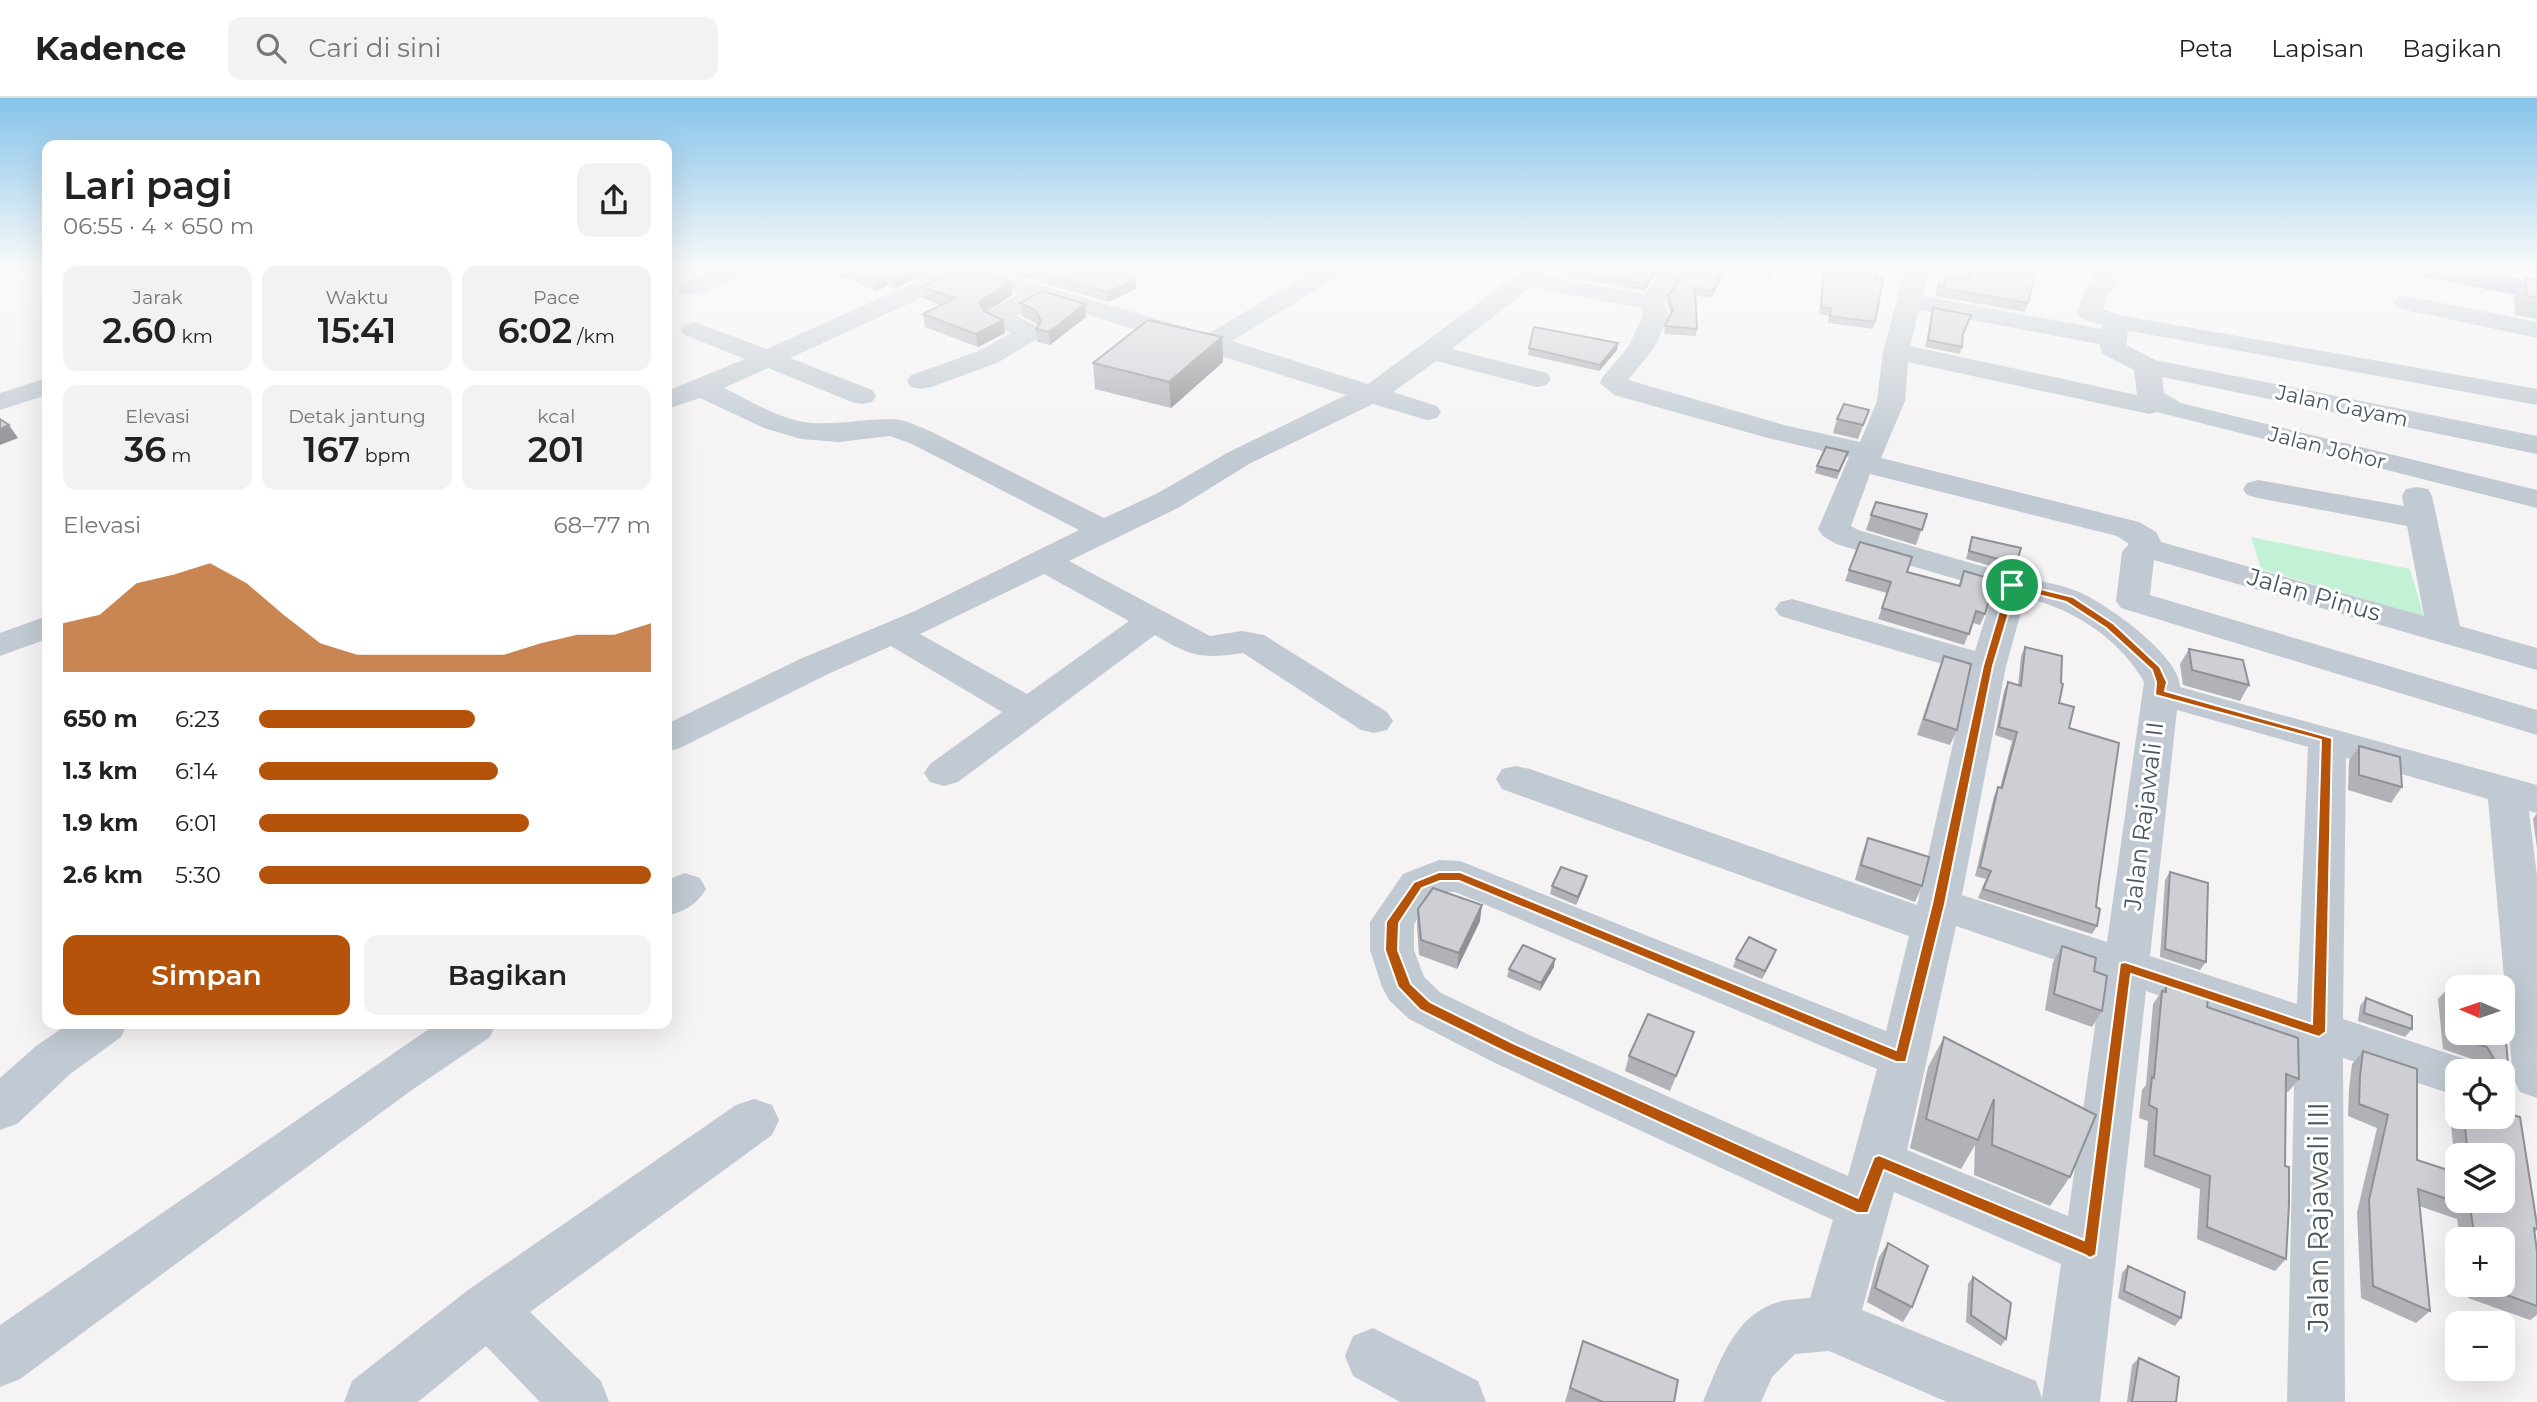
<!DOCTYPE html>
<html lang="id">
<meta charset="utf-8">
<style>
:root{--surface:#fff;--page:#f2f2f2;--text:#222;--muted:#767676;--line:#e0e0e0;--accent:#b45309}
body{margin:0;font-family:Montserrat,sans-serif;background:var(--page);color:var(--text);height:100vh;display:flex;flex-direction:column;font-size:26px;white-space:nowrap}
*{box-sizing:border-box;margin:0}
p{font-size:23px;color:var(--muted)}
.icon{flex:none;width:38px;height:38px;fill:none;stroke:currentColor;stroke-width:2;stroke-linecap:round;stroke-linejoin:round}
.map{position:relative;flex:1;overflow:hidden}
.drawer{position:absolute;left:42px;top:42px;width:630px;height:889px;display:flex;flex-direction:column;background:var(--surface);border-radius:14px;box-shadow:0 7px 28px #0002}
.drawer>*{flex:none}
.needle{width:46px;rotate:272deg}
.buttons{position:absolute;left:2445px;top:877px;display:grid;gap:14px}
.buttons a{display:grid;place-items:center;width:70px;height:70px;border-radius:14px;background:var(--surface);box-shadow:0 7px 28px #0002;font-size:35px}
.pin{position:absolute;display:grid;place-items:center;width:60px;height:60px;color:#fff;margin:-30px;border:4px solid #fff;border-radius:50%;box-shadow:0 2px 7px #0007}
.round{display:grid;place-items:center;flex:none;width:74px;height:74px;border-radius:14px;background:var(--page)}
.summary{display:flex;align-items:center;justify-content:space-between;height:119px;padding:0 21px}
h1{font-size:38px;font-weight:600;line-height:52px}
.stats{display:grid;grid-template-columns:repeat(3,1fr);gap:10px;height:119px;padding:7px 21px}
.stats div{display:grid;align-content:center;border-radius:14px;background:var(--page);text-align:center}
.stats b{font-size:35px;font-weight:600}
.stats small{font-size:19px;font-weight:400}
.stats p{font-size:19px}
.chart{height:196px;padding:14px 21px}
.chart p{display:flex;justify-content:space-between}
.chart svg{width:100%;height:126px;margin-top:7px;fill:var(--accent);opacity:.7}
.primary-button{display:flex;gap:14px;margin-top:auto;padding:14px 21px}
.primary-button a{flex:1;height:80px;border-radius:14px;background:var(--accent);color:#fff;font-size:28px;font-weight:600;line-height:80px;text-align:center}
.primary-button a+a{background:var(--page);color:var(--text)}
ul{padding:0 21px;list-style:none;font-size:23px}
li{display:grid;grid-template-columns:112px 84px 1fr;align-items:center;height:52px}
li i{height:18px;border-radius:9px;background:var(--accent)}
header{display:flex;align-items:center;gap:42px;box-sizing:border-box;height:98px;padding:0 35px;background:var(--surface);border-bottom:2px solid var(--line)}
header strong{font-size:33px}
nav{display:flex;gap:38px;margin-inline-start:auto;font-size:24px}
.search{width:490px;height:63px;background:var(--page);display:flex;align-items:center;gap:18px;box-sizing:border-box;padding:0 24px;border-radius:14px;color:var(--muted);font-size:26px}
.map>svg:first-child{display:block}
.green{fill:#c3f1d5}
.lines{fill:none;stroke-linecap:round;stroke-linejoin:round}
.highway-casing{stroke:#7690ad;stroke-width:2}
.minor{fill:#c1cad2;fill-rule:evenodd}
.highway{fill:#8ba5c1;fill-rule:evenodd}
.wall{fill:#b0b2b7;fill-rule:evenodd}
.shaded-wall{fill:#909195}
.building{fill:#cdcfd5;stroke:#909195;stroke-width:2}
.route{fill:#b45309;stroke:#fff;stroke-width:2;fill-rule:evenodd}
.labels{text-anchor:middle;stroke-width:6;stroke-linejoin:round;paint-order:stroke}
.far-street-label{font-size:21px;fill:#4a5661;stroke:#fff}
.street-label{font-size:24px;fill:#4a5661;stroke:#fff}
.near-street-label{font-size:28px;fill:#4a5661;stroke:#fff}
</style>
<header>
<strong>Kadence</strong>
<div class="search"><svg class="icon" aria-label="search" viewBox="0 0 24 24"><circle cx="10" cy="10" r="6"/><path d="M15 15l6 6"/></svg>Cari di sini</div>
<nav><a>Peta</a><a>Lapisan</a><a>Bagikan</a></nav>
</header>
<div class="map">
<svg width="2537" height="1304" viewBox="0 0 2537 1304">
<rect width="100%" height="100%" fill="#f5f3f3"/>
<polygon class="green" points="2251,439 2410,471 2424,519 2261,471"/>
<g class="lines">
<g class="highway-casing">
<polygon id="highway" points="2419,172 2468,172 2537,186 2537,200 2431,179 2423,177"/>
</g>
<g class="minor">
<path d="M713,172H746L742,177C724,185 701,201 681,196L678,191L681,186Z"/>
<path d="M942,172H990L1208,236L1315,172H1344L1340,177L1232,243L1368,286L1523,172H1550L1546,178L1645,196L1662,172H1686L1664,205L1669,218L1654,250L1628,282L1784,327L1860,344L1877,303L1883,253L1905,172H1929L1923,198L2102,231L2103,228L2081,220L2077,215C2082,197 2088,187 2095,172H2125L2116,179L2114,192L2106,198L2103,211L2119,217L2537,291V307L2136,234L2128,233L2126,247L2155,262L2537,338V356L2162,279L2164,295L2181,305L2537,392V410L2157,314L2149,316L1908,264L1905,303L1881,360L2139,424L2156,434L2161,444L2424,518L2407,428L2258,400L2247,397L2243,391L2247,385L2258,382L2404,408L2402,398L2406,391L2417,389L2428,391L2432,398L2460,528L2537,550V572L2154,462L2150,497L2537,612V637L2121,510L2116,503L2122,454L2129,446L2117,438L1870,376L1851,428L1858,432C1912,448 1965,464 2019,478C2040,484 2062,486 2081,495C2107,506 2181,559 2180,589L2537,687V715L2529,713L2537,778V1000L2520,994L2513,980L2488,701L2346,660L2343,921L2474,964L2479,973H2457V998L2343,960L2345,1304H2287L2295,943L2146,893L2100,1304H1947L1829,1253L1795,1256L1772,1279L1761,1304H1703C1719,1265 1735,1214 1782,1203C1791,1201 1801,1201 1810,1200L1833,1122L1493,964L1409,921L1389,902L1382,889L1370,852V824L1403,776L1439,762L1460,763L1886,933L1909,838L1502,691L1496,681L1502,671L1516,668L1530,671L1917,807L1969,574L1780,518L1775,511L1780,504L1792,501L1975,553L1994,492L1836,446L1823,438L1818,431L1849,359L1768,340L1614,297L1600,285L1602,280L1628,249L1643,218L1641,210L1531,189L1452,251L1547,275L1551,281L1547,287L1537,289L1436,263L1393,294L1437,308L1441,314L1437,320L1427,322L1373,306L1249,366L1178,410L1069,463L1210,538L1242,533L1264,537L1387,614L1393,623L1387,632L1374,635L1361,632L1243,555C1202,561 1191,559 1155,537L958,684L944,688L930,684L924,675L930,666L1002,614L891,548L826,577L680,650L667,654V626L800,561L915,513L1079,432L912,346L890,338L839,344L801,341L764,330L700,300L667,311V293L745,261L685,237L681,232L685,227L694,224L703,227L767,251ZM965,180L1019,196L987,214L983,219L987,224L1011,235L979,253L911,277L907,283L911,289L921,291L931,289L997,265L1036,242L1040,237L1035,227L1016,218L1043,203L1346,297L1229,354L1156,396L1104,420L932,334C920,329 905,321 891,321C861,321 834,328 804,324C776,319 749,302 724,290L768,270L852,304L862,306L872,304L876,298L872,292L790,260ZM1919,212L2099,246L2103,256L2134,272L2137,297L1910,248ZM1044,476L1129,523L1027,596L920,536ZM2025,500C2071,509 2121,542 2144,584L2107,844L1962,797L2006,568ZM2177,612L2308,649L2297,906L2150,858ZM1443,794H1455L1877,971L1848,1078L1527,936L1441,895L1424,879L1414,852V826L1433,798ZM1956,828L2102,878L2068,1118L1907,1052ZM1894,1094L2061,1166L2042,1300L2036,1283L1862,1212Z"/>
<polygon points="2406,198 2537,224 2537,240 2397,210 2394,205 2397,200"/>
<polygon points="47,280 47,297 0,312 0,295"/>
<polygon points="47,518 47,541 0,558 0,535"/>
<path d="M685,775L700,780L706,791C697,807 684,813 667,818V782Z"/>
<polygon points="68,926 127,926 121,939 70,976 17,1026 0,1032 0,980 36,948"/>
<polygon points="436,926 496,926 490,939 409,994 20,1281 0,1289 0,1227"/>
<polygon points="754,1001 772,1007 779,1022 772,1037 530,1214 601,1283 609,1304 540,1304 486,1248 418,1304 344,1304 352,1283 468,1192 736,1007"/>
<polygon points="1373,1230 1478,1283 1486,1304 1400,1304 1353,1278 1345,1258 1353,1238"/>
</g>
<use href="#highway" class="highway"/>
</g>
<g class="wall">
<polygon points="838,172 936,172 895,190 887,188 876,193 840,178"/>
<polygon points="999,172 1112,172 1136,182 1136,191 1108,204"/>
<polygon points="1564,172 1659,172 1644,193 1563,178"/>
<polygon points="1686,172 1774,172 1772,179 1725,174 1711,200 1695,197 1697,231 1696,238 1664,236 1665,228 1671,217 1667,205 1668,198"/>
<polygon points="1823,172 1878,172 1876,180 1875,224 1873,231 1828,225 1829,218 1819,216"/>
<polygon points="1946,177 2028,205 2025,214 1935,198 1938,186 1943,187"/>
<polygon points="2525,180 2537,183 2537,221 2515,217 2514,199"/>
<polygon points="1011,184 1012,197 986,214 1005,235 978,249 925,229 923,216 941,207 924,201 922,189"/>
<polygon points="1020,205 1085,206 1086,219 1050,247 1037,244 1036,231 1038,227 1037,226 1022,218"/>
<polygon points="1933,210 1963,238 1962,249 1960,256 1925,249"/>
<polygon points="1222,239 1223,264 1171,310 1095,291 1093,265"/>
<polygon points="1618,245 1617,252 1599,273 1528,257 1529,250"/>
<polygon points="1869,312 1858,341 1833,335 1837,321"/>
<polygon points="1845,361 1837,381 1815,375 1817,368"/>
<polygon points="1927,416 1916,447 1866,432 1871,417"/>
<polygon points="1972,439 2016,466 2013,474 1966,461"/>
<polygon points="1849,472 1907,474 1958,488 1964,473 1985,516 1980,527 1973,525 1964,547 1878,521 1887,495 1845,483"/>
<polygon points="2025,549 2059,605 2069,630 2099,785 2096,809 2097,828 2092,836 1978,800 1986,781 1975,778 1994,698 1998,689 2000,690 2012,643 1995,637 2004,593 2008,584 2018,587 2021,558"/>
<polygon points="2189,551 2249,587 2240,603 2183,587 2180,566"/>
<polygon points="1944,558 1957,632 1950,647 1917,637 1938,573"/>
<polygon points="2359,648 2402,689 2391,705 2348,692 2349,663"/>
<polygon points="2537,715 2537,750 2533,721"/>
<polygon points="1868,740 1922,788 1915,804 1855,782 1862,756"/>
<polygon points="2170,774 2206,864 2200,872 2160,859 2165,782"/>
<polygon points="1585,786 1576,807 1550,796 1552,788"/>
<polygon points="1418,811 1480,823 1457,871 1419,857 1417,827"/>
<polygon points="2062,848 2094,873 2102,913 2092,929 2045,912 2053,864"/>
<polygon points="1776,852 1773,860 1762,881 1733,869 1736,861"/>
<polygon points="1554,869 1540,893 1507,879 1509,871"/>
<polygon points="2166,887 2207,909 2299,981 2288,994 2286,993 2285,1068 2286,1161 2275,1173 2197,1141 2200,1091 2144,1069 2148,1023 2139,1020 2142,992 2146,987 2153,906"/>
<path d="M2450,888L2457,891V934H2489V938L2506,944L2513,1017L2520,1019L2537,1127V1132L2534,1135L2537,1154V1217L2530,1222L2468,1200L2466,1186H2502V1141H2460L2457,1121L2419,1108L2430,1213L2416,1225L2361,1200L2357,1114L2377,1030L2348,1018L2349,991L2352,966L2363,953L2417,971V1062L2456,1075L2448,998L2457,989V1018H2502V973H2462L2472,963H2475V962L2443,951L2438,901ZM2457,1057H2502V1102H2457Z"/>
<polygon points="2366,900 2412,931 2405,939 2358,923 2360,908"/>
<polygon points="1944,939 2070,1079 2050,1108 1974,1077 1975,1047 1961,1071 1910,1050 1928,969"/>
<polygon points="1688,949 1670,993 1625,973 1629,958"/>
<polygon points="1888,1145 1912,1209 1903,1224 1867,1204 1879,1159"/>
<polygon points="2128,1168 2181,1220 2175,1228 2118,1200 2122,1175"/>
<polygon points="1973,1179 2006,1241 2001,1248 1966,1224 1968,1186"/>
<polygon points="1583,1243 1674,1304 1565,1304"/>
<polygon points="2139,1260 2176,1304 2127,1304 2132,1267"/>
</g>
<g class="shaded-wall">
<polygon points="913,172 936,172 895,190 893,181"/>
<polygon points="1655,172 1659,172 1644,193 1645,186"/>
<polygon points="1723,172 1725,172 1725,174 1711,200 1712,193"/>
<polygon points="886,178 887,188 876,193 874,183"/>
<polygon points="1136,182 1136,191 1108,204 1107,194"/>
<polygon points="1011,184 1012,197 981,217 979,204"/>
<polygon points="1085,206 1086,219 1050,247 1049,234"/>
<polygon points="1003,222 1005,235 978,249 976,236"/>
<polygon points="1222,239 1223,264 1171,310 1169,284"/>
<polygon points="1618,245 1617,252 1599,273 1600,267"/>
<polygon points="9,327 18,340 0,347 0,331"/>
<polygon points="1587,778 1585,786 1576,807 1578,799"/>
<polygon points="1482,807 1480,823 1457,871 1459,855"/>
<polygon points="1776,852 1773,860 1762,881 1765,873"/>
<polygon points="1555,861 1554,869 1540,893 1541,885"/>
</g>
<g class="building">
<polygon points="846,172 913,172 893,181 886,178 874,183"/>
<polygon points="959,172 970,172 1011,184 979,204 984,213 1003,222 976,236 923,216 955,200 922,189"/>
<polygon points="1030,172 1112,172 1136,182 1107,194"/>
<polygon points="1569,172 1655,172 1645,186"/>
<polygon points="1686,172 1723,172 1712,193 1695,190 1697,231 1665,228 1673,212 1668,198"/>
<polygon points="1824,172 1878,172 1876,180 1883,181 1875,224 1830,218 1831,210 1821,209"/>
<polygon points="1971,172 2011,172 2035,176 2028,205 1938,189 1938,186 1944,187 1946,177 1968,181"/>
<polygon points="2525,180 2537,183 2537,200 2527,198"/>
<polygon points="1042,193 1085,206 1049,234 1036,231 1041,223 1036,213 1020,205"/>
<polygon points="1933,210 1971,217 1963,236 1962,249 1928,242"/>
<polygon points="1148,222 1222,239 1169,284 1093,265"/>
<polygon points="1534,229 1618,245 1600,267 1529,250"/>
<polygon points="1844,306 1869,312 1863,327 1837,321"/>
<polygon points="0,321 9,327 0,331"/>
<polygon points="1826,349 1848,354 1839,373 1817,368"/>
<polygon points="1876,404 1927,416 1922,432 1871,417"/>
<polygon points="1972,439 2021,450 2016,466 1969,453"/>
<polygon points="1860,444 1912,459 1907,474 1960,488 1964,473 1995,482 1985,516 1976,513 1969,536 1882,510 1891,484 1849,472"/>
<polygon points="2025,549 2062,558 2061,585 2063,586 2059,605 2074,609 2069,630 2119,645 2099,785 2096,809 2100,811 2097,828 1983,791 1991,773 1980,769 1998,689 2002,690 2017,634 1999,629 2008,584 2021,588"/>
<polygon points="2189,551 2243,562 2249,587 2192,572"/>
<polygon points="1944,558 1971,566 1957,632 1924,621"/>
<polygon points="2359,648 2400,659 2402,689 2359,677"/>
<polygon points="1868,740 1929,759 1922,788 1861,767"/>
<polygon points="1561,769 1587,778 1578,799 1552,788"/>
<polygon points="2170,774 2208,785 2206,864 2165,851"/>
<polygon points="1433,790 1482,807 1459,855 1421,842 1418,811"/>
<polygon points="1749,839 1776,852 1765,873 1736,861"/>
<polygon points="1523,847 1555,861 1541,885 1509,871"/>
<polygon points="2062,848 2096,860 2094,873 2107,878 2102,913 2054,896"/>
<polygon points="2166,887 2208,900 2207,909 2298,940 2299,981 2286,976 2285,1068 2289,1069 2289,1106 2286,1161 2207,1129 2210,1078 2154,1057 2157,1011 2149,1007 2152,979 2154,980 2162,893 2166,894"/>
<polygon points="2450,888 2457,891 2457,934 2489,934 2489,938 2506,944 2513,1017 2520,1019 2537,1127 2537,1131 2534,1130 2537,1154 2537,1208 2482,1188 2482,1186 2502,1186 2502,1141 2475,1141 2470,1109 2418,1091 2430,1213 2373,1188 2369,1102 2388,1017 2359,1006 2360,978 2363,953 2417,971 2417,1062 2457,1075 2457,1102 2502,1102 2502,1057 2468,1057 2464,1018 2502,1018 2502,973 2471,973 2472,963 2494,961 2487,949 2455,939"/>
<polygon points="2366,900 2412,918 2412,931 2364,915"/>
<polygon points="1648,916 1694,934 1676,978 1629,958"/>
<polygon points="1944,939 2096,1017 2070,1079 1992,1047 1994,1001 1978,1042 1926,1021"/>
<polygon points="1888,1145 1928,1168 1912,1209 1875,1190"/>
<polygon points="2128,1168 2185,1194 2181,1220 2124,1193"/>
<polygon points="1973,1179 2011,1205 2006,1241 1971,1217"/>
<polygon points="1583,1243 1678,1282 1674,1304 1603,1304 1570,1290"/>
<polygon points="2139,1260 2179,1279 2176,1304 2132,1304"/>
</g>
<linearGradient id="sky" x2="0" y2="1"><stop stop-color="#85c3ea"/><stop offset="0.48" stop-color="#fafafa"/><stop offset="1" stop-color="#fafafa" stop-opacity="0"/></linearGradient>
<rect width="2537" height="355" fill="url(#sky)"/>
<path class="route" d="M2012,484L2073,499L2114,526L2160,569L2167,584L2165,593L2332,640L2326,934L2319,939L2131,876L2096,1157L2090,1160L2085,1157L1884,1072L1868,1115H1857L1505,954L1420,912L1398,889L1385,852L1386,824L1414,784L1439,774H1460L1896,952L1932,806L1983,568L2007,487ZM2016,491L2066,504L2106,530L2152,572L2156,584L2155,597L2321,642L2312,926L2125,864L2120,865L2084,1142L1879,1057L1874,1059L1858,1100L1515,946L1430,904L1411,886L1398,852L1399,825L1422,790L1440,783H1459L1896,964H1906L1945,806L1993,568Z"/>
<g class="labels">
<g class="far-street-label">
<text transform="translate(2342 308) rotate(12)" y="7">Jalan Gayam</text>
<text transform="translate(2327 350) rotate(14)" y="7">Jalan Johor</text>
</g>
<g class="street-label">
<text transform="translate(2314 497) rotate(16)" y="8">Jalan Pinus</text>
<text transform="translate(2144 718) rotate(-83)" y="8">Jalan Rajawali II</text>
</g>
<g class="near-street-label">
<text transform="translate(2318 1119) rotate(-90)" y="10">Jalan Rajawali III</text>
</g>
</g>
</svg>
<div class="buttons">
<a><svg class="needle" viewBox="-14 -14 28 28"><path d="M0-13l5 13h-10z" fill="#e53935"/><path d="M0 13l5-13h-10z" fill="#767676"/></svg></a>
<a><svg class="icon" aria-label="locate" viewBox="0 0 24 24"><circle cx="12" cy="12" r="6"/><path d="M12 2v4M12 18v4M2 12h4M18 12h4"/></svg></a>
<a><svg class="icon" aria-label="layers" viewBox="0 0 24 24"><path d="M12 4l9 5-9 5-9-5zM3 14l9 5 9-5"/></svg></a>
<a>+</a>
<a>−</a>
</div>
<div class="pin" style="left:2012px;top:487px;background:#1e9e55"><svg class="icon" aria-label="arrive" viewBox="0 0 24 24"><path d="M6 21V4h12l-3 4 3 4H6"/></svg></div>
<section class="drawer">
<div class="summary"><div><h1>Lari pagi</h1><p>06:55 · 4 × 650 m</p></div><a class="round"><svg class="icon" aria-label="share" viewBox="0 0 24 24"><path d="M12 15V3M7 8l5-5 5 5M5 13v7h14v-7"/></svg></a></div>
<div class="stats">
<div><p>Jarak</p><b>2.60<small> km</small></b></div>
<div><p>Waktu</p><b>15:41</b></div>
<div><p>Pace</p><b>6:02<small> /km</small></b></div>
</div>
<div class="stats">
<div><p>Elevasi</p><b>36<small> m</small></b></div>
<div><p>Detak jantung</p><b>167<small> bpm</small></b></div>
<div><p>kcal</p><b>201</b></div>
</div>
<div class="chart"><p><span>Elevasi</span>68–77 m</p>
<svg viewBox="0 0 160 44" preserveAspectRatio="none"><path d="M0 44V27L10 24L20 13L30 10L40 6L50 13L60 24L70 34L80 38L90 38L100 38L110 38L120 38L130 34L140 31L150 31L160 27V44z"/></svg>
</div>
<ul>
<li><b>650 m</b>6:23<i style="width:55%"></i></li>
<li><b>1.3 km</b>6:14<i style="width:61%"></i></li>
<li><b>1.9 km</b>6:01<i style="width:69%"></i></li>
<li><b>2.6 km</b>5:30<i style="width:100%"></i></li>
</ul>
<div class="primary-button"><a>Simpan</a><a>Bagikan</a></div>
</section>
</div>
